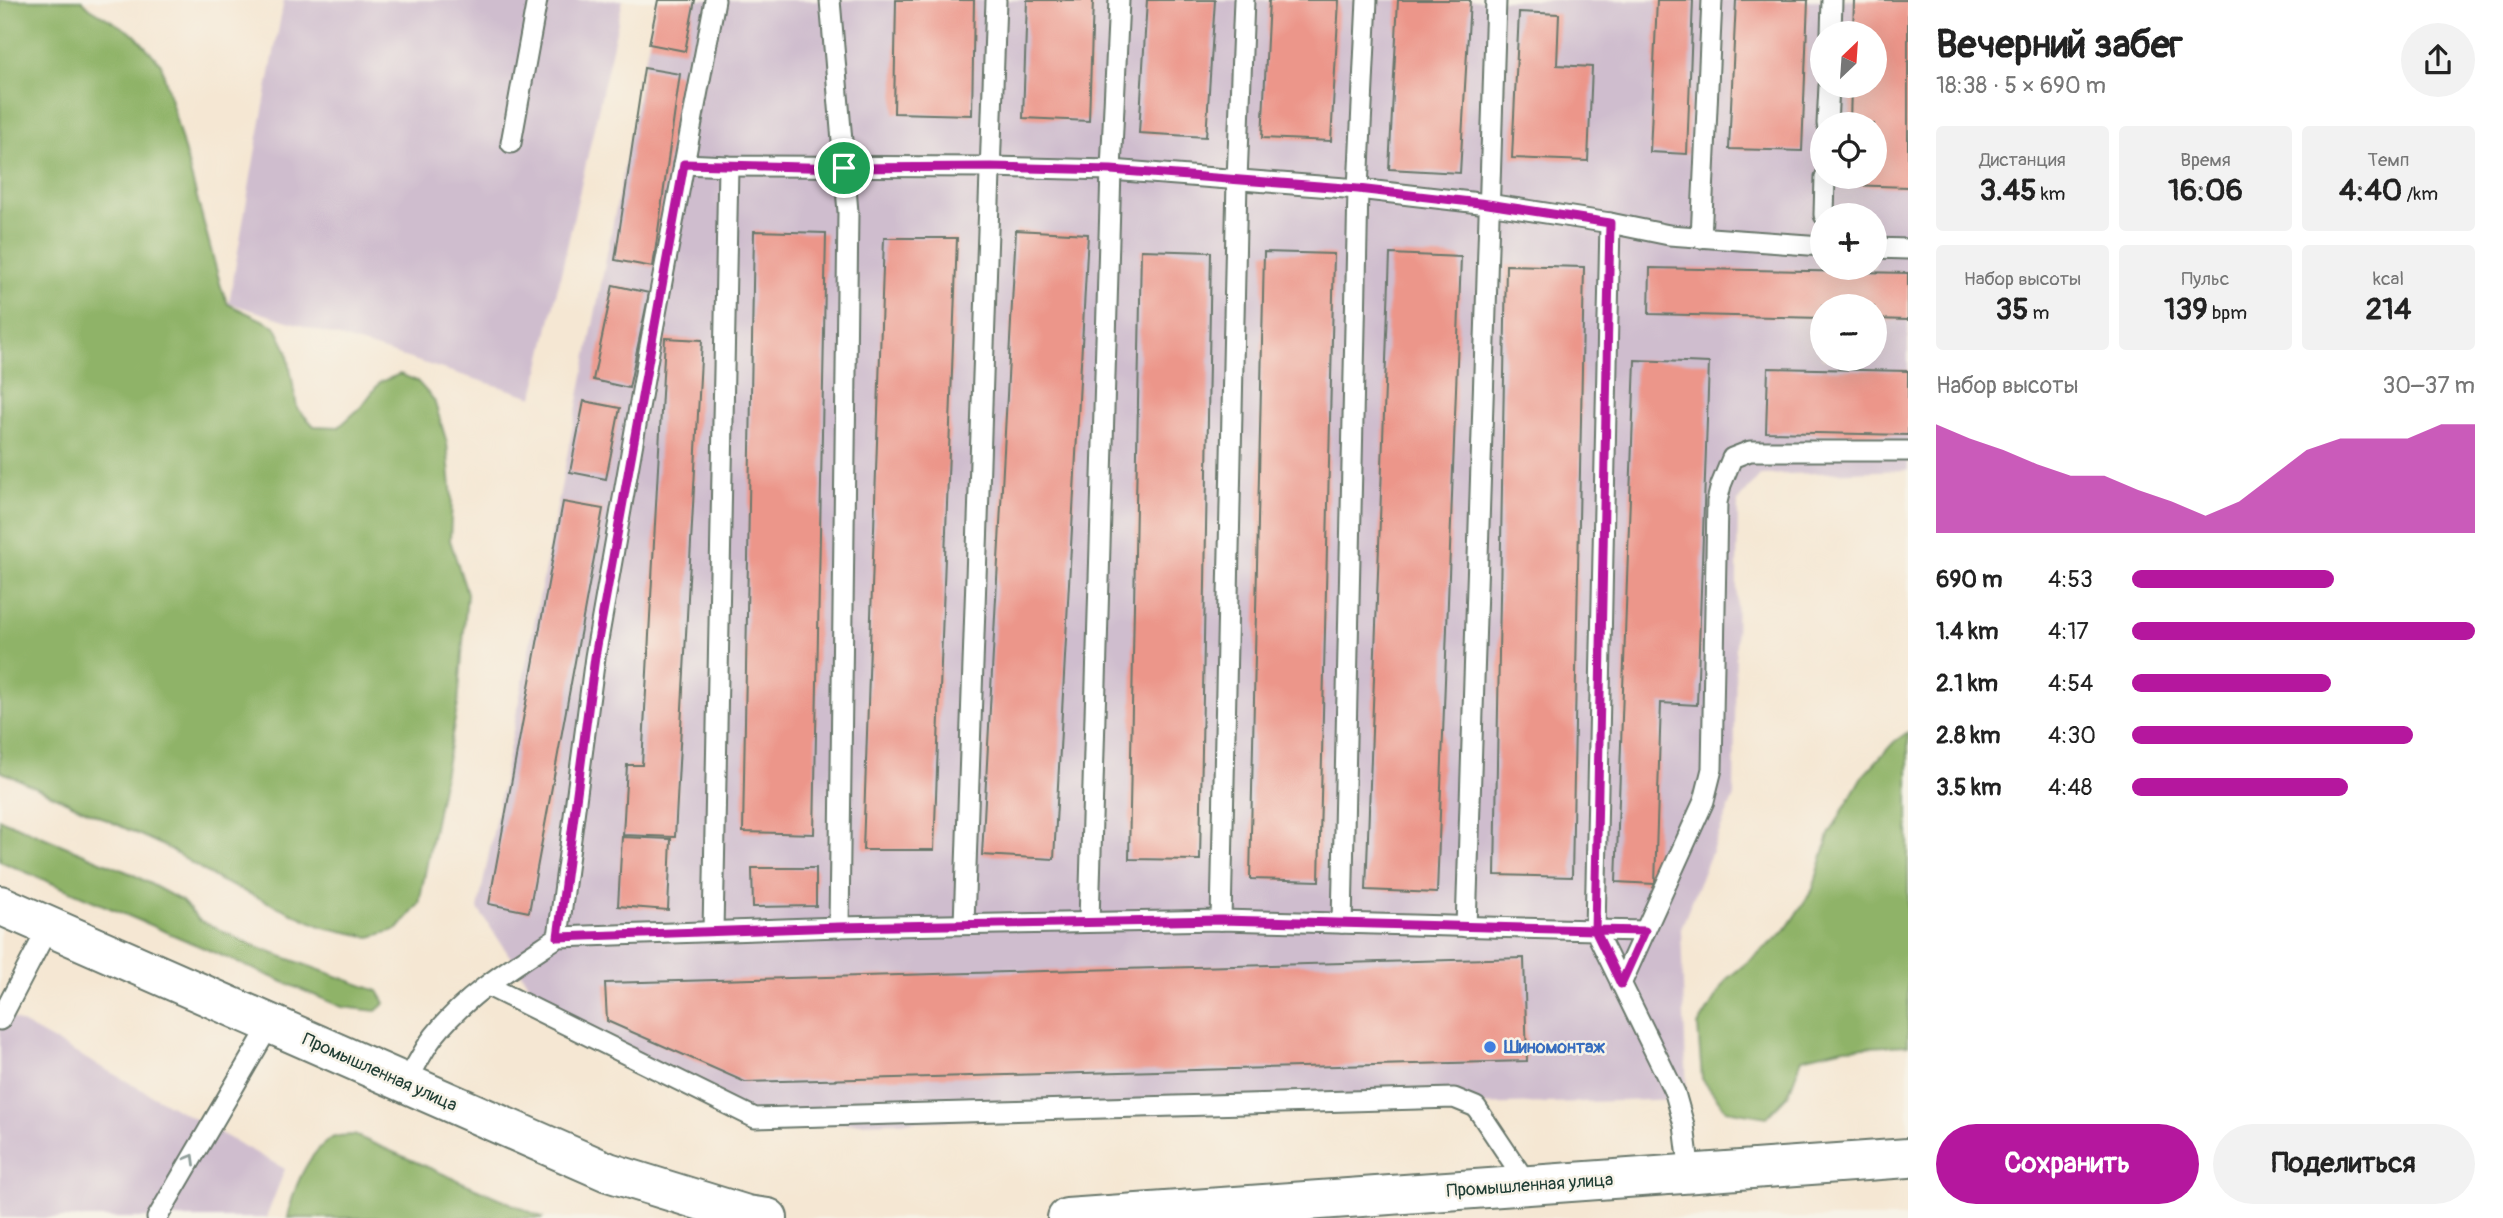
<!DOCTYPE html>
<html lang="ru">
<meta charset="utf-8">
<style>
:root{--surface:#fff;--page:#f2f2f2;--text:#222;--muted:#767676;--accent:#b5179e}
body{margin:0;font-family:Pangolin,sans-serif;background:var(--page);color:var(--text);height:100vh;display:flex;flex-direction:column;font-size:26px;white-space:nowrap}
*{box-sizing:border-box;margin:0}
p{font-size:23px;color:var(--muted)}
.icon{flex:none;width:38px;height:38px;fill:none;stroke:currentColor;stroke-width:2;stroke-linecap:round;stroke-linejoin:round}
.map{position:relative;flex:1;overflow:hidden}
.panel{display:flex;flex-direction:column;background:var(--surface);width:595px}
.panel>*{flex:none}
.needle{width:46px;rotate:25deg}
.tools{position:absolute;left:1810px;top:21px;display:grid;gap:14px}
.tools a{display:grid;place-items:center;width:77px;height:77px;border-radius:50%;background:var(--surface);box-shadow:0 7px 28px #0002;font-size:35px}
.pin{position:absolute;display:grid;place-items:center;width:60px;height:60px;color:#fff;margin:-30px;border:4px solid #fff;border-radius:50%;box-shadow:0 2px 7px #0007}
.round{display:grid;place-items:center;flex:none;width:74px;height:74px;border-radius:37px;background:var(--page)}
.head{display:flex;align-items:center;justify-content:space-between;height:119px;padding:0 28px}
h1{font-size:38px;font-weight:800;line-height:52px}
.figures{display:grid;grid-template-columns:repeat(3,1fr);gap:10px;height:119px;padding:7px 28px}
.figures div{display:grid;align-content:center;border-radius:7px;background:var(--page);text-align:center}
.figures b{font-size:30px;font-weight:800}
.figures small{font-size:19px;font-weight:400}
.figures p{font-size:19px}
.chart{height:196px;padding:14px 28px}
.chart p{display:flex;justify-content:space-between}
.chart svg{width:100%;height:126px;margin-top:7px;fill:var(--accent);opacity:.7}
.button{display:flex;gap:14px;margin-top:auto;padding:14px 28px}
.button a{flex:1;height:80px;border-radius:42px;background:var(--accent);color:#fff;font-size:28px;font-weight:800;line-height:80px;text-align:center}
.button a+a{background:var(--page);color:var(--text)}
ul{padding:0 28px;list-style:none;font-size:23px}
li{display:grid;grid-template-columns:112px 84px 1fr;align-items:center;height:52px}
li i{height:18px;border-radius:9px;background:var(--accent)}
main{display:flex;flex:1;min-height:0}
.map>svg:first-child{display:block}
.industrial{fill:#cfbdce;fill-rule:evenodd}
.forest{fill:#8fb368;stroke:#57784e;stroke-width:2}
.building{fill:#ec968a}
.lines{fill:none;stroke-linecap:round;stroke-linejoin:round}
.service-casing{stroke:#6a786c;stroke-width:23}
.minor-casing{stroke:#6a786c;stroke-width:42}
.service{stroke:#fff;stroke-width:19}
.minor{stroke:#fff;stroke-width:38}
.oneway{stroke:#8f9e9a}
.route-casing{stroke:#fff;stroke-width:14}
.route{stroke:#b5179e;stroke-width:9}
.shop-dot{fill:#3f7fe0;stroke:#f7f3e8;stroke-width:2.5}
.labels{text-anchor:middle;stroke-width:5;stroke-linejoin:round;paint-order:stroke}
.shop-label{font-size:18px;font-weight:bold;fill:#366cbe;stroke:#f7f3e8;text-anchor:start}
.street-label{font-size:18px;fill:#1f3d34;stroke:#f7f3e8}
</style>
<main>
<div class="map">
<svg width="1908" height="1218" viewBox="0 0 1908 1218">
<rect width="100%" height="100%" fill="#f7f3e8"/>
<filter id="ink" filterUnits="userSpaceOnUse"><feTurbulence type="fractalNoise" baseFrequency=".0143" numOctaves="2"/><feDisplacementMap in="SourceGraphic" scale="14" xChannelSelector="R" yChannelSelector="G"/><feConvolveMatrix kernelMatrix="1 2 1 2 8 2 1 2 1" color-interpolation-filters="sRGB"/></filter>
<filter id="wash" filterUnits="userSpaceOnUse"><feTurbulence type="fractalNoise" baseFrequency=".00686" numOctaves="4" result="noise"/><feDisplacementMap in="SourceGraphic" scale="28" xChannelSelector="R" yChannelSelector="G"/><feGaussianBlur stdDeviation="1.57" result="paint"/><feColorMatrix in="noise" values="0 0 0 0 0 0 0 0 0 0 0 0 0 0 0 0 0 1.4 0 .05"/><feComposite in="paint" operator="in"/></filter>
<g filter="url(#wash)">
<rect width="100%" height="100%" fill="#f5e7d3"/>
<g class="industrial">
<polygon points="284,0 623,0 533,397 229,303 257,142"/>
<path d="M657,0H1908V470L1761,475L1738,501L1734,796L1681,928L1687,1099L754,1126L558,1028L478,909ZM1822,33H1874V86H1822ZM1822,124H1874V177H1822ZM1822,215H1874V268H1822ZM1822,306H1874V359H1822Z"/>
<polygon points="0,1011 285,1169 266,1218 0,1218"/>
</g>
<g class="forest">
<polygon points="0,0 82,0 90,8 135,35 161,64 221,287 228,304 275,326 287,350 297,408 314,426 339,427 361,407 380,382 400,374 417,381 434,400 447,443 452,499 450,540 467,593 458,704 419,904 398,929 370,937 323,927 219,880 164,846 0,771"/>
<polygon points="1908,732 1908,1045 1844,1048 1802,1058 1788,1095 1767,1117 1726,1110 1702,1079 1698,1026 1727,979 1784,932 1813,889 1829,835 1861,778 1894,742"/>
<polygon points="0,819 132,874 182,901 199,920 256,947 378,991 385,1003 376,1011 342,1007 0,861"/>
<path d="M354,1135L544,1218H288C292,1191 307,1153 332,1138C338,1135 347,1136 354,1135Z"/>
</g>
<g id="blocks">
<g class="building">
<polygon points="658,0 695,0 685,51 649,44"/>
<polygon points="896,0 974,0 972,115 894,113"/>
<polygon points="1027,0 1093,0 1089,121 1023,118"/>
<polygon points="1147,0 1215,0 1206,137 1139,133"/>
<polygon points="1269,0 1339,0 1331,141 1262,138"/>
<polygon points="1398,0 1470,0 1460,173 1389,169"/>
<polygon points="1657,0 1693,0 1687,154 1650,152"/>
<polygon points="1736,0 1808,0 1802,151 1729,149"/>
<polygon points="1854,0 1908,0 1908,187 1848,185 1848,177 1874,177 1874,124 1850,124 1851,86 1874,86 1874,33 1853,33"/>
<polygon points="1519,12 1559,14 1557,65 1592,67 1588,161 1512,158"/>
<polygon points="644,68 680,74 653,267 615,260"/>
<polygon points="1016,230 1088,234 1054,859 982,855"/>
<polygon points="754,231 826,233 814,834 743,832"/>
<polygon points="884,238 957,238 934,850 863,850"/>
<polygon points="1141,250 1211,252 1200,860 1129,859"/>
<polygon points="1264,252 1334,254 1319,881 1250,879"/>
<polygon points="1390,254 1461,257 1437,893 1366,890"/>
<polygon points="1506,265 1584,267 1572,877 1495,875"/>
<polygon points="1650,268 1908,273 1908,320 1874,319 1874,306 1822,306 1822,318 1649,314"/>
<polygon points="613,285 649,293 629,388 593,380"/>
<polygon points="665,338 702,340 675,837 623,835 627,765 642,765"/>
<polygon points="1635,360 1709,363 1697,705 1661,703 1655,884 1616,882"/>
<polygon points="1768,368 1908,371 1908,435 1766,432"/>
<polygon points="584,401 620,408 606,479 570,472"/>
<polygon points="563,502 603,509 529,912 489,904"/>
<polygon points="622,837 671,839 668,910 618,906"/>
<polygon points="752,868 816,868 816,906 753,907"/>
<polygon points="1524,958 1527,1061 745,1082 607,1021 605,983"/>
</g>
</g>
</g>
<g filter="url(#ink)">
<use href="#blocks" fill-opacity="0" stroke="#6a786c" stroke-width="2"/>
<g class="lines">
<g class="service-casing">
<g id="service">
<polyline points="830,0 848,212 839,927"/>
<polyline points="1831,33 1832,0"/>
<polyline points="1827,124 1829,86"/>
<polyline points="511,143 537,0"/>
<polyline points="684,164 728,166 991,167 1111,170 1358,189 1488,204 1610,223 1669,235 1822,246"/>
<polyline points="1824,215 1825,177"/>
<polyline points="1610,223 1595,930 1645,931"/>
<polyline points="1701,238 1712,0"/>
<polyline points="1874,248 1908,249"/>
<polyline points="1221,920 1237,180 1244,0"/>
<polyline points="1089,921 1111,170 1119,0"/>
<polyline points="1342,923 1358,189 1367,0"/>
<polyline points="964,924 996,0"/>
<polyline points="1466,927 1496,0"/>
<polyline points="713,931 728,166"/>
<polyline points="558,937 839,927 1221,920 1595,930 1675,1093 1684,1125 1690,1174"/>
<polyline points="1621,984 1704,801 1712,769 1717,502 1721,485 1732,458 1750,451 1908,451"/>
<polyline points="488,986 755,1118 1454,1098 1476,1107 1528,1185"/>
<polyline points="0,1020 49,926"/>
<path d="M406,1083C415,1068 423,1050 434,1036C467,994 514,966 558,937L595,657L651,340L715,0"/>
<polyline points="157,1218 271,1023"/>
</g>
</g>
<g class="minor-casing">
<g id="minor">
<polyline points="0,905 608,1172 747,1215 768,1218"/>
<polyline points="1067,1218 1908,1158"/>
</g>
</g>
<use href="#service" class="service"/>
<use href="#minor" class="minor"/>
</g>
<defs><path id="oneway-chevron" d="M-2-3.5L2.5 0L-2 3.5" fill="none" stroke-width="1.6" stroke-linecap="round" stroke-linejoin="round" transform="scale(1.75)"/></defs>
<use class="oneway" href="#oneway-chevron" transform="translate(191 1159) rotate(-60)"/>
</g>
<g class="lines" filter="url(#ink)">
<g class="route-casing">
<polyline id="route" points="844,168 684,164 595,657 558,937 839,927 1221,920 1595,930 1621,984 1645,931 1595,930 1610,223 1488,204 1358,189 1111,170 991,167 844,168"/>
</g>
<use href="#route" class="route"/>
</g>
<circle class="shop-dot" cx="1490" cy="1047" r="7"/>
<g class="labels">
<g class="shop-label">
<text x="1504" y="1053">Шиномонтаж</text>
</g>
<g class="street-label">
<text transform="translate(380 1072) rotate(24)" y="6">Промышленная улица</text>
<text transform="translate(1530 1185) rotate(-4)" y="6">Промышленная улица</text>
</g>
</g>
</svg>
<div class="tools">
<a><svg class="needle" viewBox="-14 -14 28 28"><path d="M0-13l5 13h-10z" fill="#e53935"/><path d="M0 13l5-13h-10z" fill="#767676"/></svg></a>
<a><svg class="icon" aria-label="locate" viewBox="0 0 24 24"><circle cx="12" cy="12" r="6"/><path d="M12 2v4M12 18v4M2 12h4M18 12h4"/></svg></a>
<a>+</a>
<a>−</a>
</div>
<div class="pin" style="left:844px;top:168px;background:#1e9e55"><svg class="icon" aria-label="arrive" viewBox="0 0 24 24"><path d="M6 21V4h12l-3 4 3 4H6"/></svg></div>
</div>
<section class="panel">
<div class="head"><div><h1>Вечерний забег</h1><p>18:38 · 5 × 690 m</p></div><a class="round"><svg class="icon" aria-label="share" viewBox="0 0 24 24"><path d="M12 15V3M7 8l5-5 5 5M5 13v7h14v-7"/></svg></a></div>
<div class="figures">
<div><p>Дистанция</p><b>3.45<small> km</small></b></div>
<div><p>Время</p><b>16:06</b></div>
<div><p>Темп</p><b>4:40<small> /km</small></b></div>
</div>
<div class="figures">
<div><p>Набор высоты</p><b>35<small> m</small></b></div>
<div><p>Пульс</p><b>139<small> bpm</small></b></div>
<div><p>kcal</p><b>214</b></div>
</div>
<div class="chart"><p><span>Набор высоты</span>30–37 m</p>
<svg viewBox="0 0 160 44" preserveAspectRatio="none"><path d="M0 44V6L10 11L20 15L30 20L40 24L50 24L60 29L70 33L80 38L90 33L100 24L110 15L120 11L130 11L140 11L150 6L160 6V44z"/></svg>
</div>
<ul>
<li><b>690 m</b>4:53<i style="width:59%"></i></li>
<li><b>1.4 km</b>4:17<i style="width:100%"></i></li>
<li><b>2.1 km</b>4:54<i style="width:58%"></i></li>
<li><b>2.8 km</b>4:30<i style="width:82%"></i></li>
<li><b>3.5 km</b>4:48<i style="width:63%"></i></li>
</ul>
<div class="button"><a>Сохранить</a><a>Поделиться</a></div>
</section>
</main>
